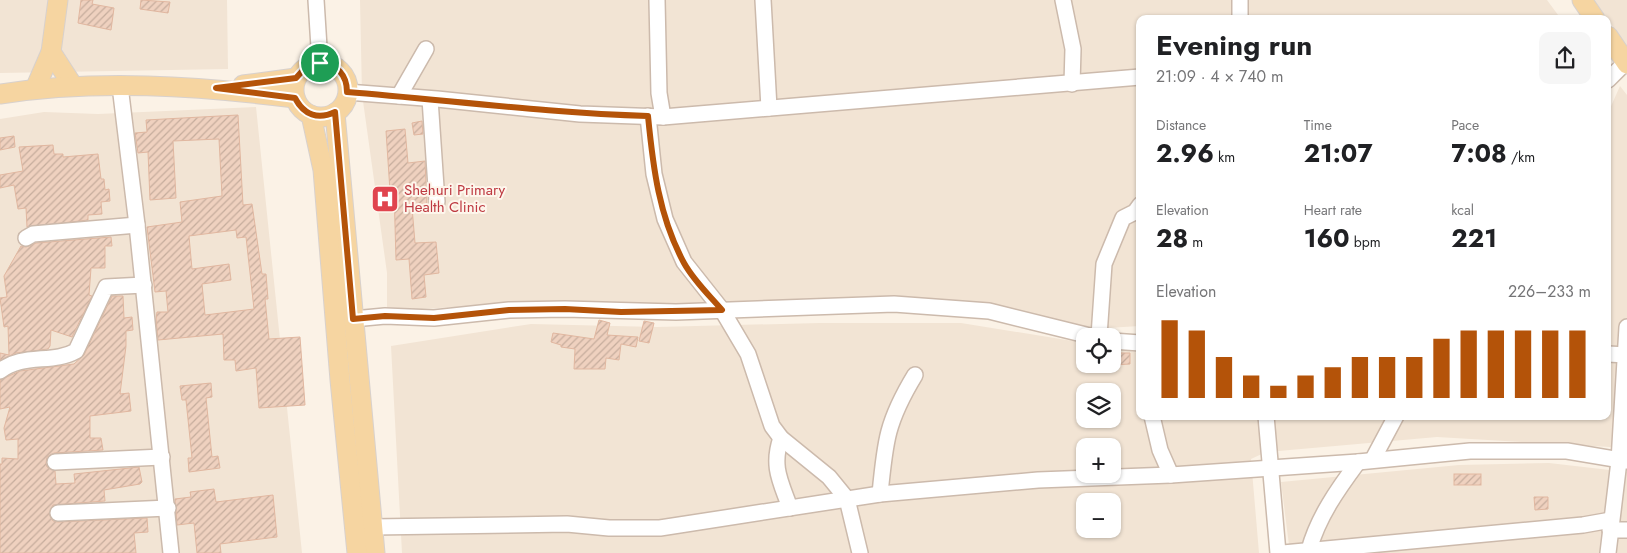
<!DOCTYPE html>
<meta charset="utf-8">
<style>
:root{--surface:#fff;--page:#f6f6f6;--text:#202124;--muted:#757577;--accent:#b45309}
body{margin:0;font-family:Jost,sans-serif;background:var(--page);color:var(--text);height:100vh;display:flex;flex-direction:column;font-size:19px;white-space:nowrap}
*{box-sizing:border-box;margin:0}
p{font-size:16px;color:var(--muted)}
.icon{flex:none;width:28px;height:28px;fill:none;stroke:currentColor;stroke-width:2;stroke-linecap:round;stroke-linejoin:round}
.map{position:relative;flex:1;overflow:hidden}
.panel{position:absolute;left:1136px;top:15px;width:475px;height:405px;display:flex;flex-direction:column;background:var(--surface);border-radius:10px;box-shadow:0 1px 4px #0004}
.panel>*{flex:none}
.fabs{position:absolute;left:1076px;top:328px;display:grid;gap:10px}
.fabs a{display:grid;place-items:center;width:45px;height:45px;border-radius:10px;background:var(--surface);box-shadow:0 1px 4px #0004;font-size:25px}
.pin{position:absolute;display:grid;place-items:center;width:42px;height:42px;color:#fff;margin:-21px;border:2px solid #fff;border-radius:50%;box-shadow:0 1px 5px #0007}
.round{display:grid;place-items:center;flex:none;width:52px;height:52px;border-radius:10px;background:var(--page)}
.summary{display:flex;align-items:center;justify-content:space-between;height:85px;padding:0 20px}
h1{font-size:28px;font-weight:700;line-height:38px}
.stats{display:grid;grid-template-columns:repeat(3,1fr);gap:8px;height:85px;padding:5px 20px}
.stats div{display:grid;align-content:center}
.stats b{font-size:25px;font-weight:700}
.stats small{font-size:14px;font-weight:400}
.stats p{font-size:14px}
.chart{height:140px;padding:10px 20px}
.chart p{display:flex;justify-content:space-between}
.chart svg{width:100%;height:90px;margin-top:5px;stroke:var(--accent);stroke-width:6}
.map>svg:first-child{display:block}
.residential{fill:#f2e4d4;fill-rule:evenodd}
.building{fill:url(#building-hatch);stroke:#e1b7a0;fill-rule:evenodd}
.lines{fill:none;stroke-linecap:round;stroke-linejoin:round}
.minor-casing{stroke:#ccbaac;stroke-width:18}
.major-casing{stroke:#d8d1cd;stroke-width:21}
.minor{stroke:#fff;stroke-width:15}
.major{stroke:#f6d5a1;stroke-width:19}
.route-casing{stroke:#fff;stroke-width:10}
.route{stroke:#b45309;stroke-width:6}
.labels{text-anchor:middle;stroke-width:4;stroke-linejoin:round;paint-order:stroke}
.health-label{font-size:15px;fill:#be3a42;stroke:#fef6ec;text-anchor:start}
</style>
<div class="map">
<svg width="1627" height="553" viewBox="0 0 1627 553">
<defs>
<pattern id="building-hatch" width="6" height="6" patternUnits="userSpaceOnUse" patternTransform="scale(1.25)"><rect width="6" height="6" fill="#efd1bf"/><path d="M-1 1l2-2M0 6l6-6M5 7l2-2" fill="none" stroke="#c6ad9d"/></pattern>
</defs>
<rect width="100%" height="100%" fill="#fbf2e6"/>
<g class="residential">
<polygon points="0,0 227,0 228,69 0,73"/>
<polygon points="360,0 1547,0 1561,19 1140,19 1140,326 1090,329 973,305 611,306 524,303 387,311 387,273 362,94"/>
<polygon points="1592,0 1627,0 1627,49 1608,19 1605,19"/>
<path d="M1620,86L1627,95V448L1437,437L1266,452L1251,459L1259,553H402L391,346L531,324L657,327L820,323H961L1085,343V364H1112L1113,348L1140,353V416H1608V113ZM1085,391H1112V419H1085ZM1085,446H1112V474H1085ZM1085,501H1112V529H1085Z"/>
<polygon points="256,107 302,553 0,553 0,119 44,112 98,114"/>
<polygon points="1549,463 1627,472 1627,553 1290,553 1281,482 1459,465"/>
</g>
<g class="building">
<polygon points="81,0 93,0 92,4 114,8 111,30 78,23"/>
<polygon points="141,0 170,2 168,13 140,9"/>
<path d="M238,115L243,205L252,204L262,274H266L268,299H265L269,339L300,337L305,405L259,408L256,368L236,371L235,360H224L223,334L158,340L156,319L157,312H168L166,291L155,292L147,227L182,222L180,202L222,196L219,139L173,141L176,198L150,200L148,152L138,153L135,133L147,132L146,120ZM236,230L237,238L246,237L254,309L205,315L202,284L231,280L229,264L192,269L189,236Z"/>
<polygon points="422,121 423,134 414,135 412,123"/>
<polygon points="405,129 408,163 425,161 427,205 412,207 415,243 436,242 439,273 424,275 426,297 412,299 409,259 396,260 394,190 390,191 386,131"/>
<polygon points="14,136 15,147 0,150 0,138"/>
<polygon points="53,145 54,154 63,154 63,157 98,154 101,179 104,179 105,190 109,189 110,201 101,202 102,214 88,215 88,220 27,227 26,208 18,209 14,185 0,188 0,175 23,171 19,147"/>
<polygon points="111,237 112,246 105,246 105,268 91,268 89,295 92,296 72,337 51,330 50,346 48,349 16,353 0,360 0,353 9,355 8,326 4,327 0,298 7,297 4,276 21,246 26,247 36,243"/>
<polygon points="112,296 123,296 124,318 132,317 133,330 126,331 126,346 120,394 129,393 131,411 90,416 90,438 101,438 103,450 54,453 47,457 46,463 47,467 55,471 56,484 75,483 74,474 139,467 142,482 140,484 104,490 105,501 53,505 49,514 53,521 58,522 147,518 148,532 134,533 136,553 0,553 0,464 2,464 2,458 18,459 18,439 6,440 4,428 10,407 0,409 0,380 20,371 74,364 84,355"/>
<polygon points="599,320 610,323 607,335 638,337 636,347 621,344 619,360 606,358 605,369 574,369 575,349 561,347 561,345 551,342 553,333 594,339"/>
<polygon points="644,321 654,323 649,343 639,341"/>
<polygon points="1112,353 1130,353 1130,364 1112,365"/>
<polygon points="211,383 212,397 206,398 212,457 218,456 220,468 189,472 188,458 192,458 186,400 182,400 180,386"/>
<rect x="1454" y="474" width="27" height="11"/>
<polygon points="214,489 216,502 273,495 277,537 220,544 221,553 197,553 194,523 177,525 175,499 191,497 190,492"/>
<polygon points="1534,497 1548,497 1548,509 1535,510"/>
</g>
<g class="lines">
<g class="minor-casing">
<g id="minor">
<polyline points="316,0 320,63"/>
<polyline points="657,0 659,93 663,117"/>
<polyline points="763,0 769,108"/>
<polyline points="1063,0 1073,49 1072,84"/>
<polyline points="1240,0 1240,19"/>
<polyline points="1608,80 1626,62"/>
<polyline points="120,86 137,225 171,553"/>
<polyline points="347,92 437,99 580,114 663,117 1140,77"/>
<polyline points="399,96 426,49"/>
<polyline points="430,99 437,202"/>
<polyline points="648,116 654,174 665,219 684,262 722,310 748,354 772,426 781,438 829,477 847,499 860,553"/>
<polyline points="26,238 33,234 137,225"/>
<polyline points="353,319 385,316 434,318 509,310 565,309 676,312 894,304 989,311 1090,336"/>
<polyline points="1099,336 1104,264 1123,218 1135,212 1140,205"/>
<polyline points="1112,341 1140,343"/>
<polyline points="1608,354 1627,355"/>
<path d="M0,371C22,353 53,364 76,351L106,287L144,285"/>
<polyline points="1152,416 1160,450 1171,475"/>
<polyline points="1266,416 1278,553"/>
<path d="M781,438C771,467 781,482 790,508"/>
<polyline points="1373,459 1396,416"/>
<polyline points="55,462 162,457"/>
<path d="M880,494C885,441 887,421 915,375"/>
<polyline points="58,513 168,508"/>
<polyline points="373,527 567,524 609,528 660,528 880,494 1038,480 1171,475 1358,462 1470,451 1567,451 1627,461"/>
<polyline points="1610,530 1627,530"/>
<path d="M1309,550C1318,517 1338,489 1358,462"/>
<polyline points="1283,553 1583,525 1611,520"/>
<polyline points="1608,553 1619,461 1627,327"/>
</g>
</g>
<g class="major-casing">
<g id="major">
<polyline points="1582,0 1595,19"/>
<polyline points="1608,36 1627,64"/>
<polyline points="51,52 73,86"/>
<circle cx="321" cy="90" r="27"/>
<polyline points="243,85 296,78"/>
<polyline points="35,89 51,52 58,0"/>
<path d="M0,94C98,79 197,86 295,98"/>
<polyline points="335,113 375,553"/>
<polyline points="311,115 323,170 340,380 357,553"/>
</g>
</g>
<use href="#minor" class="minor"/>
<use href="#major" class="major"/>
</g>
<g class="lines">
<g class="route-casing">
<path id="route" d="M320,63C337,64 347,75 347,92C448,100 548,113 648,116C653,167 659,217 684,263C694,281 709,295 722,310L621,312L565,309L509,310L434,318L385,316L353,319L335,112C318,120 304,115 295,98L216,88L296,78L306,67Z"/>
</g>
<use href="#route" class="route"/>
</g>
<defs>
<g id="hospital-square" transform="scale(1.4375)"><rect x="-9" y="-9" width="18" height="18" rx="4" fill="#e0444e" stroke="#fef6ec"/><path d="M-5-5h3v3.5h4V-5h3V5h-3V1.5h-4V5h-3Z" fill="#fff"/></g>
</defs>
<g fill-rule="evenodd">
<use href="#hospital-square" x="385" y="199"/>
</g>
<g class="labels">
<g class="health-label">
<text x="404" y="195">Shehuri Primary<tspan x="404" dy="17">Health Clinic</tspan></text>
</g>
</g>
</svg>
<div class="fabs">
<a><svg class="icon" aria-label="locate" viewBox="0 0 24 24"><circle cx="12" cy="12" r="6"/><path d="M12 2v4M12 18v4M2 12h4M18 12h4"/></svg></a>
<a><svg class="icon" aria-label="layers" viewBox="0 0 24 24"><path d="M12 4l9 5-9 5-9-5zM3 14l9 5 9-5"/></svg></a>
<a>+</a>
<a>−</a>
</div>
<div class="pin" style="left:320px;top:63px;background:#1e9e55"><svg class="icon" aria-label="arrive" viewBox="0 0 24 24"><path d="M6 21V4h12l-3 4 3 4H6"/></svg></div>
<section class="panel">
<div class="summary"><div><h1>Evening run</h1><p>21:09 · 4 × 740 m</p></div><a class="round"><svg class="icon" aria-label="share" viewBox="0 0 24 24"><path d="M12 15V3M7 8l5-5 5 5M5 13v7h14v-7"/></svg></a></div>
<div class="stats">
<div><p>Distance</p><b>2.96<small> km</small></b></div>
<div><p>Time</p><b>21:07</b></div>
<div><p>Pace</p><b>7:08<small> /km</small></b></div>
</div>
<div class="stats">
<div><p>Elevation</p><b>28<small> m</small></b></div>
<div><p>Heart rate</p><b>160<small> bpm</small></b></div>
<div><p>kcal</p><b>221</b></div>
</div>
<div class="chart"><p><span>Elevation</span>226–233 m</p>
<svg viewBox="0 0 160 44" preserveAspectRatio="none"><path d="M5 44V6M15 44V11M25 44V24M35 44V33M45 44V38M55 44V33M65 44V29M75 44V24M85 44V24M95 44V24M105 44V15M115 44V11M125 44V11M135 44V11M145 44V11M155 44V11"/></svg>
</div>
</section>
</div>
